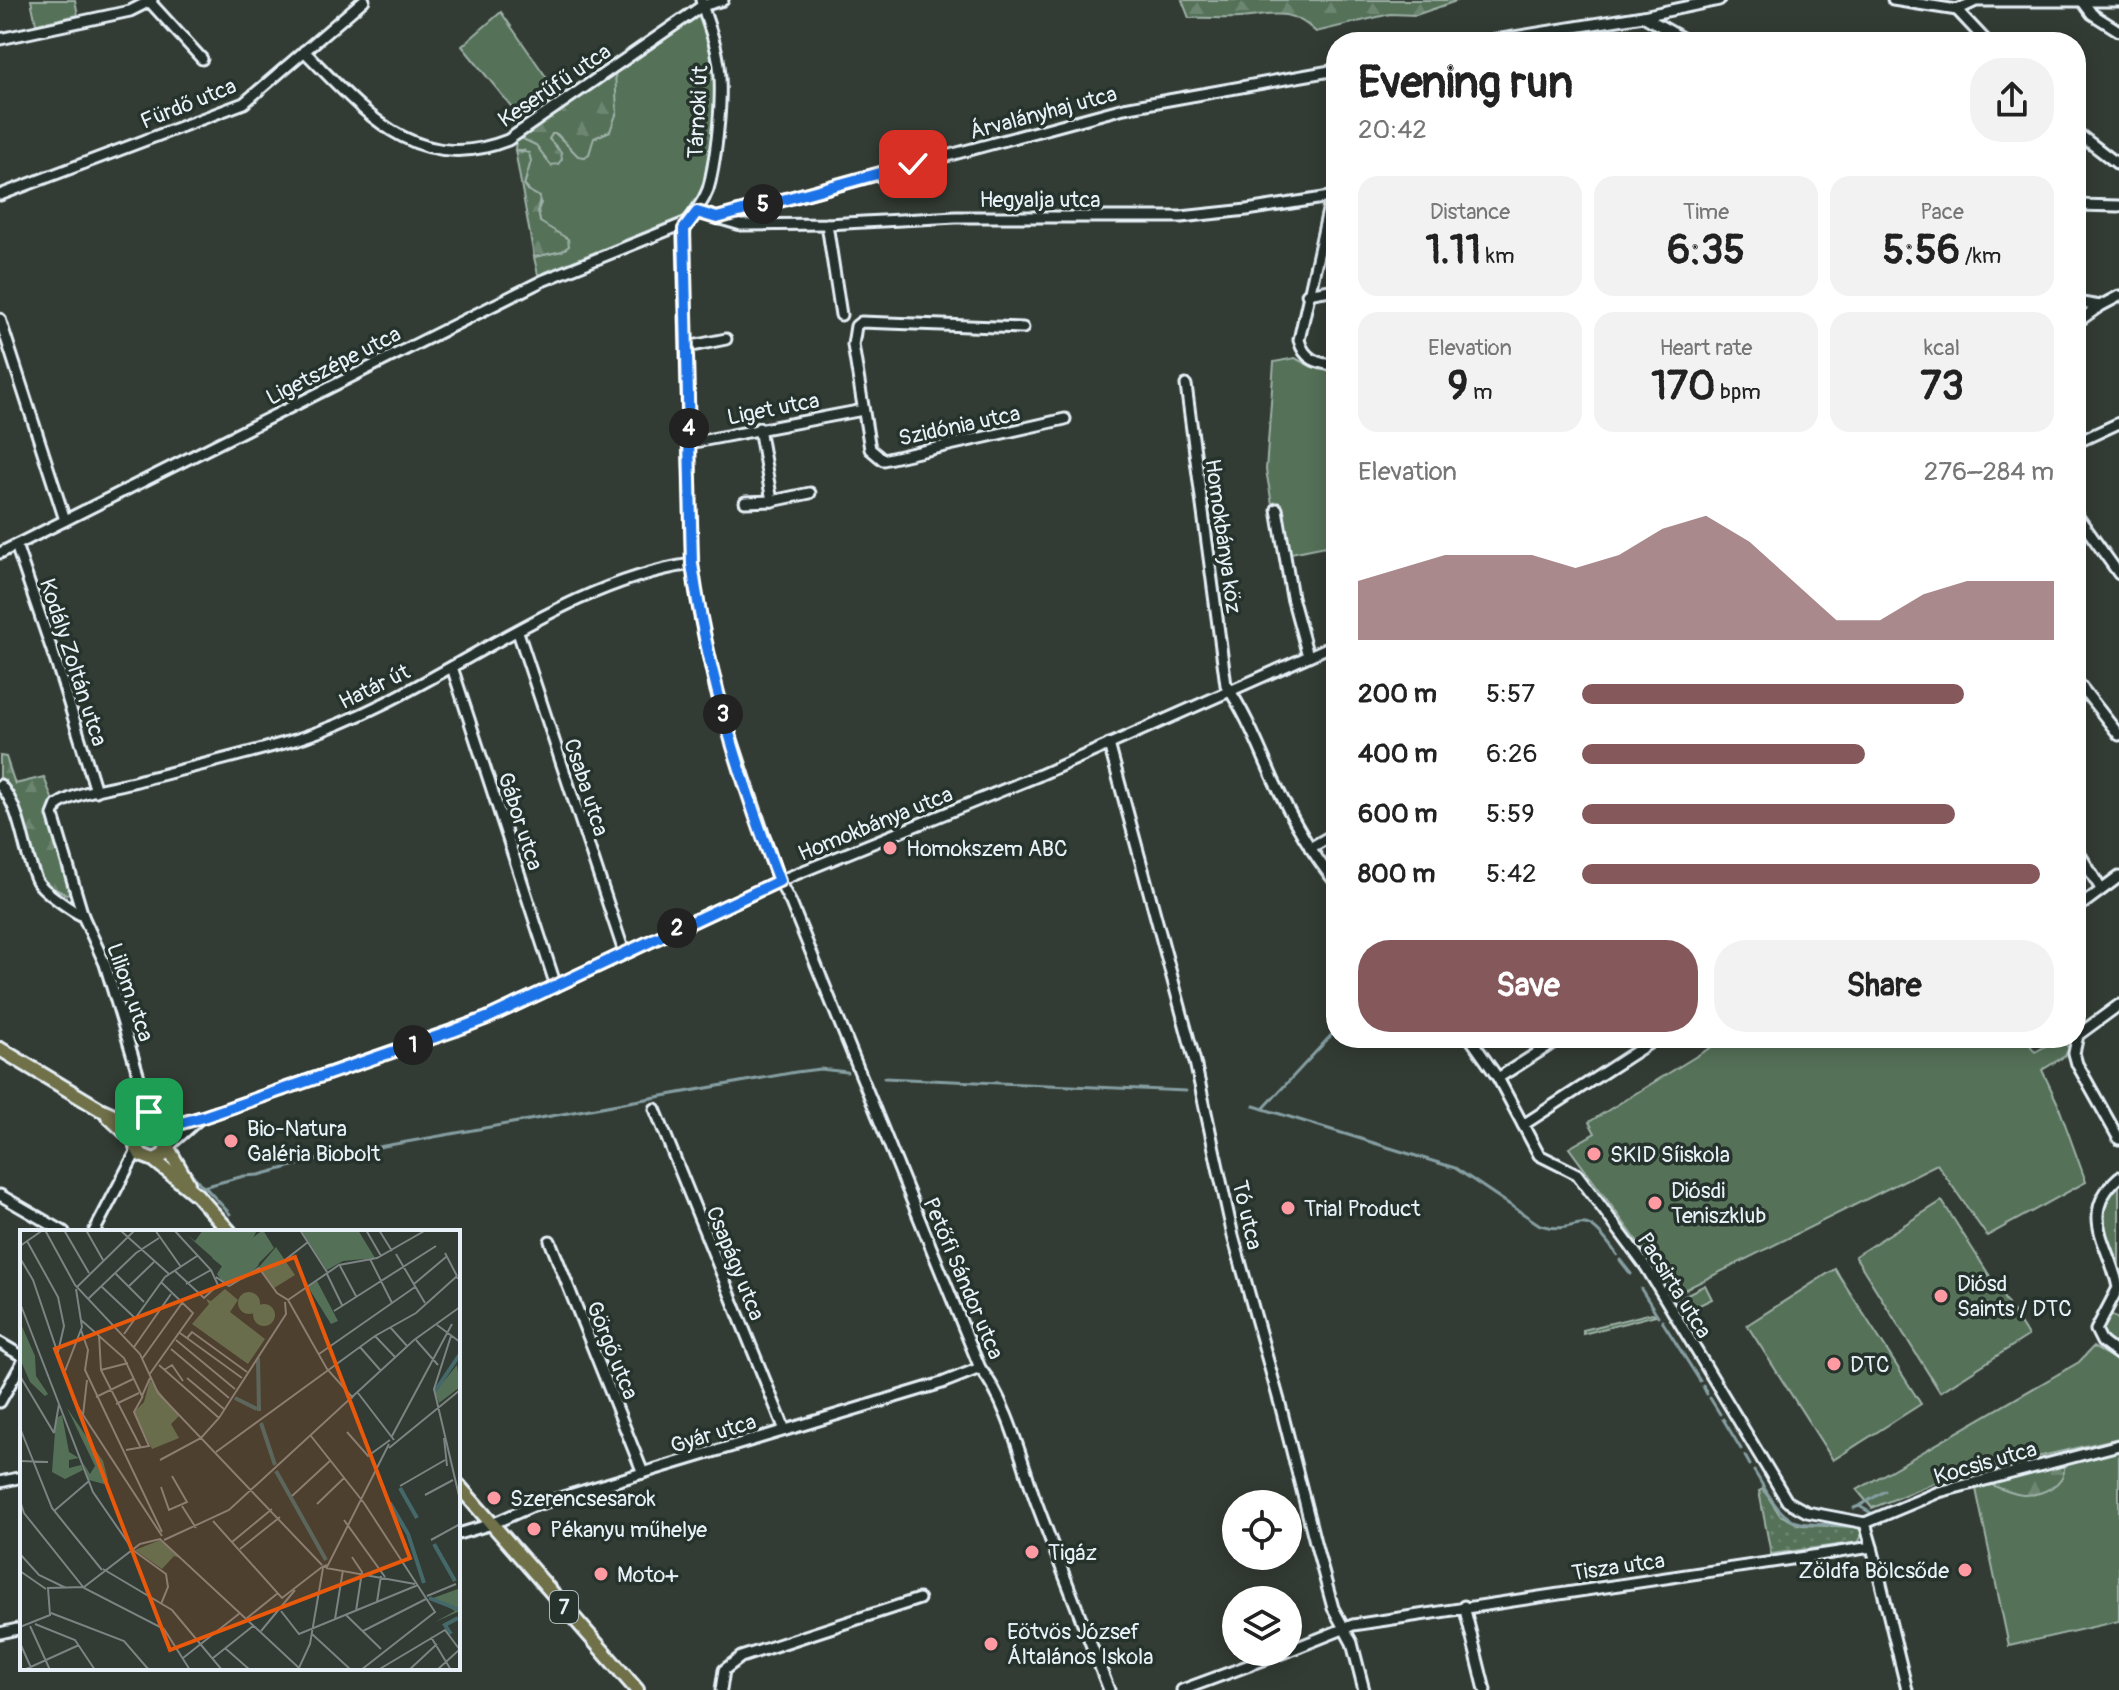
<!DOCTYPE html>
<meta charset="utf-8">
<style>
:root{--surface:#fff;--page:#f2f2f2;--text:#222;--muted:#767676;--accent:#85585c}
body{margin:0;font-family:Pangolin,sans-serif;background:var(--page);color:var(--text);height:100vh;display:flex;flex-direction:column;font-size:30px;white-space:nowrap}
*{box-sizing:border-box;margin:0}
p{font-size:26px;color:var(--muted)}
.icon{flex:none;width:44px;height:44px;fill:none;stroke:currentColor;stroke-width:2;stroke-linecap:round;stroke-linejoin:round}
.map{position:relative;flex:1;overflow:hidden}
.side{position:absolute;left:1326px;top:32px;width:760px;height:1016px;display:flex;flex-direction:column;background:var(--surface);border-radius:32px;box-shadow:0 4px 20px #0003}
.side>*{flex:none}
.buttons{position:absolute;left:1222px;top:1490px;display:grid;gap:16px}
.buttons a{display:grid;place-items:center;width:80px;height:80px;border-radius:50%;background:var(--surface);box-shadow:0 4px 20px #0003;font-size:40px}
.pin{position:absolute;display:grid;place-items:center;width:68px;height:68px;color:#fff;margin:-34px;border-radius:16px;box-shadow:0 4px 12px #0006}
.km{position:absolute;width:40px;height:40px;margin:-20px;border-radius:50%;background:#222;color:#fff;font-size:22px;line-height:40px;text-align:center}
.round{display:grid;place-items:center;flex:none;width:84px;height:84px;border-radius:32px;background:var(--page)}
.headline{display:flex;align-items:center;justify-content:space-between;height:136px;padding:0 32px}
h1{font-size:44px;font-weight:700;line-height:60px}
.metrics{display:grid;grid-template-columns:repeat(3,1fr);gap:12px;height:136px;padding:8px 32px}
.metrics div{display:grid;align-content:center;border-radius:20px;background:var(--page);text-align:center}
.metrics b{font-size:40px;font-weight:700}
.metrics small{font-size:22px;font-weight:400}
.metrics p{font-size:22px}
.chart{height:224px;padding:16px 32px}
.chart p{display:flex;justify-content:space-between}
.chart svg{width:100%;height:144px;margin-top:8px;fill:var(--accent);opacity:.7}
.primary-button{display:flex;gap:16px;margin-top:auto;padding:16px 32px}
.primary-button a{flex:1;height:92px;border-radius:32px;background:var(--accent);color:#fff;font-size:32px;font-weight:700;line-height:92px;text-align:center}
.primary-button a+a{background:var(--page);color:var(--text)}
ul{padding:0 32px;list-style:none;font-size:26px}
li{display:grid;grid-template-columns:128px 96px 1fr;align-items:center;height:60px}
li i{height:20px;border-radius:10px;background:var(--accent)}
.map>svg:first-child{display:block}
.green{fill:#547158;stroke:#9eb1a8;stroke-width:2}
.forest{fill:url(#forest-firs);stroke:#9eb1a8;stroke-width:2}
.garden{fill:url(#garden-dots);stroke:#9eb1a8;stroke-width:2}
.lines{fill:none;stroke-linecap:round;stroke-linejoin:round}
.stream{stroke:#869fa3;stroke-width:3}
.minor-casing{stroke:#e8f1f8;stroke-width:15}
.major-casing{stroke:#e8f1f8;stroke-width:18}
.minor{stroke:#26332d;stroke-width:9}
.major{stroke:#6f714a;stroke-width:12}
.route-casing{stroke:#fff;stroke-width:16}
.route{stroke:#1a73e8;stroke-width:10}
.poi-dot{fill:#ff9aa2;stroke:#26332d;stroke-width:3}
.labels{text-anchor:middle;stroke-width:7;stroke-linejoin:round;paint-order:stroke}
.shield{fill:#26332d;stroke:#aeb8bb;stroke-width:2}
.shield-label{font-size:20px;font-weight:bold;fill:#e8f1f8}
.street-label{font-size:22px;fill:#e8f1f8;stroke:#26332d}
.poi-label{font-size:22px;fill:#e8f1f8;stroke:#26332d;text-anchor:start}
.inset-river{fill:none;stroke:#45696a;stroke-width:4}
.inset-road{fill:none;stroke:#7b8482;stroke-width:2}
.view{fill:#e8590c;fill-opacity:0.15;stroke:#e8590c;stroke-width:4}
.inset-edge{fill:none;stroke:#e8f1f8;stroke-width:4}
</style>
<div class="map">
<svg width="2119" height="1690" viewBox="0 0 2119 1690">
<defs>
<pattern id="forest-firs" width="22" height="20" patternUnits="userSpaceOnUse" patternTransform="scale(2)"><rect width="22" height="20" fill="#547158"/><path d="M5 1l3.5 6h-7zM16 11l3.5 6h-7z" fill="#6d8671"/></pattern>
<pattern id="garden-dots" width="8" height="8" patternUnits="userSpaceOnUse" patternTransform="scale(2)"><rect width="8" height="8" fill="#547158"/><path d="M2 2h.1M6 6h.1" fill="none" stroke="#6d8671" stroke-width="1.8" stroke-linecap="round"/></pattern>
</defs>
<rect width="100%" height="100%" fill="#333c34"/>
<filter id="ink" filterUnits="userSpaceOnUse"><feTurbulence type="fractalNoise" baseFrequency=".0125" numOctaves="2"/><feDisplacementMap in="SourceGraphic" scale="16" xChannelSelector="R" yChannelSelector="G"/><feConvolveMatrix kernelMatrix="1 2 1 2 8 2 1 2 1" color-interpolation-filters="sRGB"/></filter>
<g filter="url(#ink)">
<g class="green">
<polygon points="31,0 75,0 78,15 36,24"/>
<polygon points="501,12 560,97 524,122 462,46"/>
<path d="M697,16C703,21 704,30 707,38C722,86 711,134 704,183L694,206L682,217L538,275L534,257L562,251L548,229L540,222L538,210L541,203L524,185L527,176L524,150H515L516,139L519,137L536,145L551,165L549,139L552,134H556L578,155L585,157L589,154L593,138L610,131L615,71Z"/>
<polygon points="1295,358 1312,367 1336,369 1336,544 1281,555 1266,470 1274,362"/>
<polygon points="1726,1038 2025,1038 2035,1052 2060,1038 2069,1048 2065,1056 2042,1070 2057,1102 2086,1182 1987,1236 1937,1164 1676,1294 1569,1148 1595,1133 1589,1122"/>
<circle cx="152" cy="1144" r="9"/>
<path d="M2119,1184V1276C2112,1251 2090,1202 2119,1184Z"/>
<polygon points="1942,1201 2028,1336 1940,1392 1855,1256"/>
<polygon points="1835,1269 1921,1404 1833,1460 1747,1325"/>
<polygon points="1705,1285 1712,1299 1683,1313 1677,1299"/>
<polygon points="1652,1313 1656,1315 1583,1334 1583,1330"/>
<polygon points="2093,1347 2119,1362 2119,1438 1947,1478 1872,1508 1857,1490 2079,1362"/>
<polygon points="2119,1450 2119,1621 2009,1646 1976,1489"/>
</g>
<g class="forest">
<path d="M1182,0H1459L1416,15L1390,14L1316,32C1288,6 1272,16 1239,18C1223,19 1206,17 1189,18Z"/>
<polygon points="615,71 617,112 610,131 594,138 589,154 585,157 578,156 557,134 552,134 549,139 561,152 562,159 558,164 551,165 536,145 519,137"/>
<polygon points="515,150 529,153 531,161 524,185 527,190 540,197 538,210 540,222 568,239 569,246 562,251 534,257"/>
<polygon points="0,756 6,757 15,784 44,777 53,801 51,809 72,887 71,893 66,894 37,881 2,784 4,780 0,777"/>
<polygon points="2110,1313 2119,1320 2119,1350 2102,1334 2101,1325"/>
<path d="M2064,1465C2067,1485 2040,1496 2023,1495C2013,1494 2001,1489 1992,1485L1993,1481Z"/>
</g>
<polygon class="garden" points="1763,1489 1780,1515 1800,1525 1858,1527 1862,1534 1859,1542 1771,1554 1759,1491"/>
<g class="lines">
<g class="stream">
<polyline points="884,1078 1186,1091"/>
<path d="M1254,1106L1455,1168L1540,1225C1583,1238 1578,1199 1617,1255"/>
<polyline points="1263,1109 1336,1030"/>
<polyline points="186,1167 203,1187 244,1176 259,1175 334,1155 796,1072 820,1069 847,1072"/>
<polyline points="205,1187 230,1214"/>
<polyline points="1620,1260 1631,1274"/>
<polyline points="1641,1289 1658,1316"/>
<polyline points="1662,1321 1700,1381"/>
<polyline points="1703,1386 1707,1394"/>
<polyline points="1710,1398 1720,1414"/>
<polyline points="1723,1419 1741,1449"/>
<polyline points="1745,1456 1750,1465"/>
<path d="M1754,1471C1766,1489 1778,1519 1801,1523C1816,1526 1832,1523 1847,1526L1848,1524"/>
<polyline points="1859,1506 1885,1491"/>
<polyline points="1854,1508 1859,1506 1873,1514"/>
</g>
<g class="minor-casing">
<g id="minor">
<path d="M701,0C706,20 715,39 718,59C724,91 717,150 710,182C706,204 687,216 683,236L692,564L697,600L716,691L779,881L791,903L980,1368C1007,1401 1021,1459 1035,1499C1059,1563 1084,1626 1109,1690"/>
<polyline points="1893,0 1957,10"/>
<polyline points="150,2 202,59"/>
<polyline points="2083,2 2092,14 2119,31"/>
<polyline points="1957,10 1976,1 2119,1"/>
<polyline points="1957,10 1987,42"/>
<polyline points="1643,16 1689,42"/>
<polyline points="0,39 130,11 152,0"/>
<polyline points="1483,42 1643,16 1719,0"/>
<path d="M304,51C363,110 415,177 508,140L702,6L723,0"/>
<polyline points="2076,132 2119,165"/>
<polyline points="0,195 244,103 364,0"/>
<path d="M1331,197L1299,340C1304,359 1317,364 1336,365"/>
<polyline points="2076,205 2119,206"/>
<polyline points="697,212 741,225 827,224 956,217 1181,217 1247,210 1336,196"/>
<polyline points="717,218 1124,108 1336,70"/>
<polyline points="827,224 841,315"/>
<polyline points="1307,294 1336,289"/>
<polyline points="2076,302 2100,306"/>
<polyline points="0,319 65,520"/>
<polyline points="2076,323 2100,306 2119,296"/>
<polyline points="1023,328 861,322 856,326 853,345 870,449 883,460 1065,419"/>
<polyline points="687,347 726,339"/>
<path d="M1186,385L1226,685C1247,715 1259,748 1274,781C1291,817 1311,853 1336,883"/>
<polyline points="759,428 772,501"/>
<polyline points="690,443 863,410"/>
<polyline points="2076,443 2119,423"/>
<polyline points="745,502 772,501 810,493"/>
<polyline points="1277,509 1292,597 1308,656"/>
<polyline points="2076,514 2119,574"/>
<polyline points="16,545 59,671 96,791"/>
<polyline points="0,553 542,281 688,222"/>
<polyline points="518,632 624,952"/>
<polyline points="452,667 556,986"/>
<polyline points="2076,680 2119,735"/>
<polyline points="1109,744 1195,1062 1233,1236 1280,1404 1315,1542 1333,1608 1352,1643 1364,1690"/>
<path d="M0,785C23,811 22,851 37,881C43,891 72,911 83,916"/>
<polyline points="1310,848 1336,833"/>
<polyline points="2076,848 2101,889"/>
<polyline points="2076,909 2119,877"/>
<polyline points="2119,1005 2078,1035 2074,1053 2077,1064 2119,1139"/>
<polyline points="1470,1038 1498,1078 1539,1155 1577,1174 1646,1267 1787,1501 1807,1512 1865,1523"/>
<polyline points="1498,1078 1561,1038"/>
<polyline points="655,1109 785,1430"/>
<polyline points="1523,1125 1657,1038"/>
<path d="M154,1127L105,964L83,916L53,815L57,805C79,791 109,788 133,782C188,768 244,755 298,739C433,697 553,584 692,564"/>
<polyline points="160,1129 203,1117 487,1018 779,881 1040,775 1336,644"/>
<polyline points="169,1146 197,1121"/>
<path d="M2119,1177C2076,1215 2111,1246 2118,1288L2096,1330L2102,1342L2119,1355"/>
<polyline points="0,1195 64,1232"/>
<polyline points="94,1232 137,1150"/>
<polyline points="550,1241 643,1473"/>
<polyline points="0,1343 22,1356"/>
<polyline points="0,1402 22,1363"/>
<polyline points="0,1482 22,1477"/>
<polyline points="1865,1523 1939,1492 2119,1445"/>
<polyline points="458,1534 492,1524 533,1506 942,1383 980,1368"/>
<polyline points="1872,1547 1907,1690"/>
<polyline points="1464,1606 1485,1690"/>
<polyline points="0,1633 22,1628"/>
<polyline points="1288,1651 1353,1625 1872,1547 1865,1523"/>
<polyline points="721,1690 724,1670 741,1657 919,1599"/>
<polyline points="1182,1690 1285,1652"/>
</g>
</g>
<g class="major-casing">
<g id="major">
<polyline points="0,1049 100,1109 145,1129"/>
<polyline points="108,1116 136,1142"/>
<polyline points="168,1148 188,1183"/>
<path d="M154,1160L164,1155L169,1142L164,1131C150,1123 138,1130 136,1146L141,1155L154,1160L197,1195L230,1232"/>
<polyline points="458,1485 637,1690"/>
</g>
</g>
<use href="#minor" class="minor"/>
<use href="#major" class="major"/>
</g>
</g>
<g class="lines" filter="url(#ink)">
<g class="route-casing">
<path id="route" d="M149,1112L154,1127L160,1129L203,1117L453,1031L487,1018L779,881C740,779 707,673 692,564L684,229L697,212L717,218L913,164"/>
</g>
<use href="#route" class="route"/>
</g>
<g class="poi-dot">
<circle cx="890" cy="848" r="8"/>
<circle cx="231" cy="1141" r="8"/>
<circle cx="1594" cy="1154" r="8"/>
<circle cx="1655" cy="1203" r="8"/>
<circle cx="1288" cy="1208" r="8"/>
<circle cx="1941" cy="1296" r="8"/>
<circle cx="1834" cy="1364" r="8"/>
<circle cx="494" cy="1498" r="8"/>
<circle cx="534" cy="1529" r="8"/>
<circle cx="1032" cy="1552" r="8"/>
<circle cx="1965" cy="1570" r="8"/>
<circle cx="601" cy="1574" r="8"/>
<circle cx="991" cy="1644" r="8"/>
</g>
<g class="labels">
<rect class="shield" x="550" y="1591" width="28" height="32" rx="6"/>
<g class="shield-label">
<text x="564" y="1614">7</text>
</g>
<g class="street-label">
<text transform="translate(554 85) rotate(-34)" y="8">Keserűfű utca</text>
<text transform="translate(188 103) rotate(-22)" y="8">Fürdő utca</text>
<text transform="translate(697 112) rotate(-87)" y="8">Tárnoki út</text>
<text transform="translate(1043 112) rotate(-15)" y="8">Árvalányhaj utca</text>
<text x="1040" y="207">Hegyalja utca</text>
<text transform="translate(333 365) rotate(-27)" y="8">Ligetszépe utca</text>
<text transform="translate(773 408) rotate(-11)" y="8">Liget utca</text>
<text transform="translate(959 425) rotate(-12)" y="8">Szidónia utca</text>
<text transform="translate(1224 536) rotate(82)" y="8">Homokbánya köz</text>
<text transform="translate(74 662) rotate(72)" y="8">Kodály Zoltán utca</text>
<text transform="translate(374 686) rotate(-26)" y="8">Határ út</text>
<text transform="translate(587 787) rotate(72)" y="8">Csaba utca</text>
<text transform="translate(521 821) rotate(72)" y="8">Gábor utca</text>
<text transform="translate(875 823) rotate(-22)" y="8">Homokbánya utca</text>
<text transform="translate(131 992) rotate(71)" y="8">Liliom utca</text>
<text transform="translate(1248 1215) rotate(77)" y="8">Tó utca</text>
<text transform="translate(736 1263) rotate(68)" y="8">Csapágy utca</text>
<text transform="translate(964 1278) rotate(67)" y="8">Petőfi Sándor utca</text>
<text transform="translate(1675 1285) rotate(58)" y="8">Pacsirta utca</text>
<text transform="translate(613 1350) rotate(68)" y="8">Görgő utca</text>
<text transform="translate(713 1433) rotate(-17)" y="8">Gyár utca</text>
<text transform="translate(1985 1462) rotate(-16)" y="8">Kocsis utca</text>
<text transform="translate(1618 1566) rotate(-8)" y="8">Tisza utca</text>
</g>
<g class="poi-label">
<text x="906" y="856">Homokszem ABC</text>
<text x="247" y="1136">Bio-Natura<tspan x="247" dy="25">Galéria Biobolt</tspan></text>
<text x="1610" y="1162">SKID Síiskola</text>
<text x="1671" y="1198">Diósdi<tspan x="1671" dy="25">Teniszklub</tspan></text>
<text x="1304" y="1216">Trial Product</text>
<text x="1957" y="1291">Diósd<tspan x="1957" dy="25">Saints / DTC</tspan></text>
<text x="1850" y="1372">DTC</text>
<text x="510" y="1506">Szerencsesarok</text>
<text x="550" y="1537">Pékanyu műhelye</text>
<text x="1048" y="1560">Tigáz</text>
<text x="1949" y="1578" text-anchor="end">Zöldfa Bölcsőde</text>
<text x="617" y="1582">Moto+</text>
<text x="1007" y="1639">Eötvös József<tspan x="1007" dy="25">Általános Iskola</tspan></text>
</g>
</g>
<g transform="translate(20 1230)">
<rect width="440" height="440" fill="#333c34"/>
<path d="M183,0H237L232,10L244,19L238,36L224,49L204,55L197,44L202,36L167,5L175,11ZM281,0H338L355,28L323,31L307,40ZM256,17L275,45L254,58L239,37ZM205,59L218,70L210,82L245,109L228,134L172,94L189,74L186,69L191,71ZM218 73a11 11 0 1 1 22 0a11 11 0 1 1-22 0ZM233 85a11 11 0 1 1 22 0a11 11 0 1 1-22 0ZM130,150L159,186L151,194L159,208L132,219L114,182L124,172ZM140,310L160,328L154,326L142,339L115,320ZM438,359L440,381L415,392L435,381L413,368Z" fill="#547158"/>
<path d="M198,0H212L221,9L218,14L230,34L225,48L224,38L203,37L192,28L200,17L193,7ZM243,0L254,18L238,34L227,29L224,14ZM1,94L15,126L16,146L28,164L25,166L10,152L0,129ZM47,178L83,231L88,250L84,254L69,250L63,233L70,244L75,236ZM42,185L49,222L59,228L49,230V238L61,235L63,240L45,249L32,242L36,188Z" fill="#547158"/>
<path d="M437,135L440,157L419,173L415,162Z" fill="#547158"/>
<path d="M297,51L318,91L311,94L288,57Z" fill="#547158"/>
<path class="inset-river" d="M238,128L239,181M415,161L440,124M215,168L237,179M241,193L255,235M256,241L306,330M380,258L397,288M370,273L388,304L404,353M414,314L435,351M409,368L440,380M431,404L425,395L438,388"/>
<path class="inset-road" d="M25,0L55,55L120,124L138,163L302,335M44,0L69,43M66,0L83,30M100,0L149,44M135,0L161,37M154,0L191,40L198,55L184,68L155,41M280,0L307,42M346,0L361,26M359,0L372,21M7,11L38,67L44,96L38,122M0,16L23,0M425,23L437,46M376,24L405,73M0,28L13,50L54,171L142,306M350,29L372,73M265,30L288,12M320,36L336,66M95,43L124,72M307,44L322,75M196,47L209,56L239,38L257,63L268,70L307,139L333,168M166,54L191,40M394,54L426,27M81,56L116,89M57,57L115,0M108,57L134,32M68,69L116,23L139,8M268,70L319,35L357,28L406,0M0,73L73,262L113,320L146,344L148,357L141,374M314,81L416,16M61,90L104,128L122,166L130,148M417,95L440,112M370,97L387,116M61,100L68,120L65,140L142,302M160,103L222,148M104,104L145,47L177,26M79,105L81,140L121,218M355,106L376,128M431,106L414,159L440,270M167,108L172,102L227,142M156,110L215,159M396,110L418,135M114,117L151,64M340,117L361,141M151,119L209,168M299,124L395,57M122,129L162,73M139,135L199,188M81,140L108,133M144,140L152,135L163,151M45,141L62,97L56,59M129,145L173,83L141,52M0,146L34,203M167,148L204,179M338,163L374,210M76,167L113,149M96,174L119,163M63,185L67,150M0,198L32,278L82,340M327,202L348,226L370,210M34,203L39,174M291,206L344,273L415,382L341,440M372,206L432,94M424,208L427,236M369,218L440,160M106,220L129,216L114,182L123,166M196,222L355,106L396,83L436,47L440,49M140,230L181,208L199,188L266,84L265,72M0,231L28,232M380,256L425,230M141,257L149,280L167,272L152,246M405,265L433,250M272,266L311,230M0,271L4,283L64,358L144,399L170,440M297,274L324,248M162,276L176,298M34,281L69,251M324,290L365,347M193,291L262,368L302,337M144,310L209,280L394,110L440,77M411,310L440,294M212,312L252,279M220,319L260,287M0,324L19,345L46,358M332,327L342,342L336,381M307,335L302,337H307L369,214M306,338L395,354M83,339L152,380L202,440M0,341L26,359M407,366L436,354M357,372L361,346M261,381L279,404L398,355M31,383L104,411L129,440M326,385L361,419M227,388L258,363M315,389L323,340M15,394L55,410L75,440M10,396L30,440M0,397L30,385L28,358L64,357L120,314L140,309L279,438M241,401L275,360M343,401L406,369M292,404L331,440M411,407L431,440M0,413L12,440M205,418L230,440M163,428L220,383M193,428L233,396M4,440L59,415M278,440L290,414L303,338M358,440L425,400L440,420M389,440L417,414M417,440L439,420"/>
<path class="view" d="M275,27L390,328L150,420L35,119Z"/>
<rect width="440" height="440" class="inset-edge"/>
</g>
</svg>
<div class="buttons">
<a><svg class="icon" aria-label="locate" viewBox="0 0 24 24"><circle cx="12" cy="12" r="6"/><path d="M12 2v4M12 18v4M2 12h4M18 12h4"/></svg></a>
<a><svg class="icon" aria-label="layers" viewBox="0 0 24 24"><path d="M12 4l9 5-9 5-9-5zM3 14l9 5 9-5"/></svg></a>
</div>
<div class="pin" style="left:149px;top:1112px;background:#1e9e55"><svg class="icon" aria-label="arrive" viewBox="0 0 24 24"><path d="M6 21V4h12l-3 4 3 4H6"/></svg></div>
<div class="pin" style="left:913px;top:164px;background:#d93025"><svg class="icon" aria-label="check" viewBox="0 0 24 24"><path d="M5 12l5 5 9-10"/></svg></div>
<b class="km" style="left:413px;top:1045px">1</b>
<b class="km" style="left:677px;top:928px">2</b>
<b class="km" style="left:723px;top:714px">3</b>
<b class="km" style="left:689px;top:428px">4</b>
<b class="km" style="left:763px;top:204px">5</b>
<section class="side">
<div class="headline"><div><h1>Evening run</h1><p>20:42</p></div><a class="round"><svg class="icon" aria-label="share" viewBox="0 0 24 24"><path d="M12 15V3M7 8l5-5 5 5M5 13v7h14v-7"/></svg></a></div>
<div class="metrics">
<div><p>Distance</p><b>1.11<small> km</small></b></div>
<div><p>Time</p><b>6:35</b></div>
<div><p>Pace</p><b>5:56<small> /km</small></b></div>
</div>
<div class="metrics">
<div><p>Elevation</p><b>9<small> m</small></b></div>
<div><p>Heart rate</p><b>170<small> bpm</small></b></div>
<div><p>kcal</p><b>73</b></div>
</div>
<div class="chart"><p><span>Elevation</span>276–284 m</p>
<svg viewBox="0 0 160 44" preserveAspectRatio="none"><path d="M0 44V26L10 22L20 18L30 18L40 18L50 22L60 18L70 10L80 6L90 14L100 26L110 38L120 38L130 30L140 26L150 26L160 26V44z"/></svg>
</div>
<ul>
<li><b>200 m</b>5:57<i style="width:81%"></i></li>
<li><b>400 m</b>6:26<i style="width:60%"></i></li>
<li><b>600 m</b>5:59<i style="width:79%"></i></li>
<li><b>800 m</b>5:42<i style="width:97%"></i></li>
</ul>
<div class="primary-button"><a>Save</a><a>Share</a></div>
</section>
</div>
